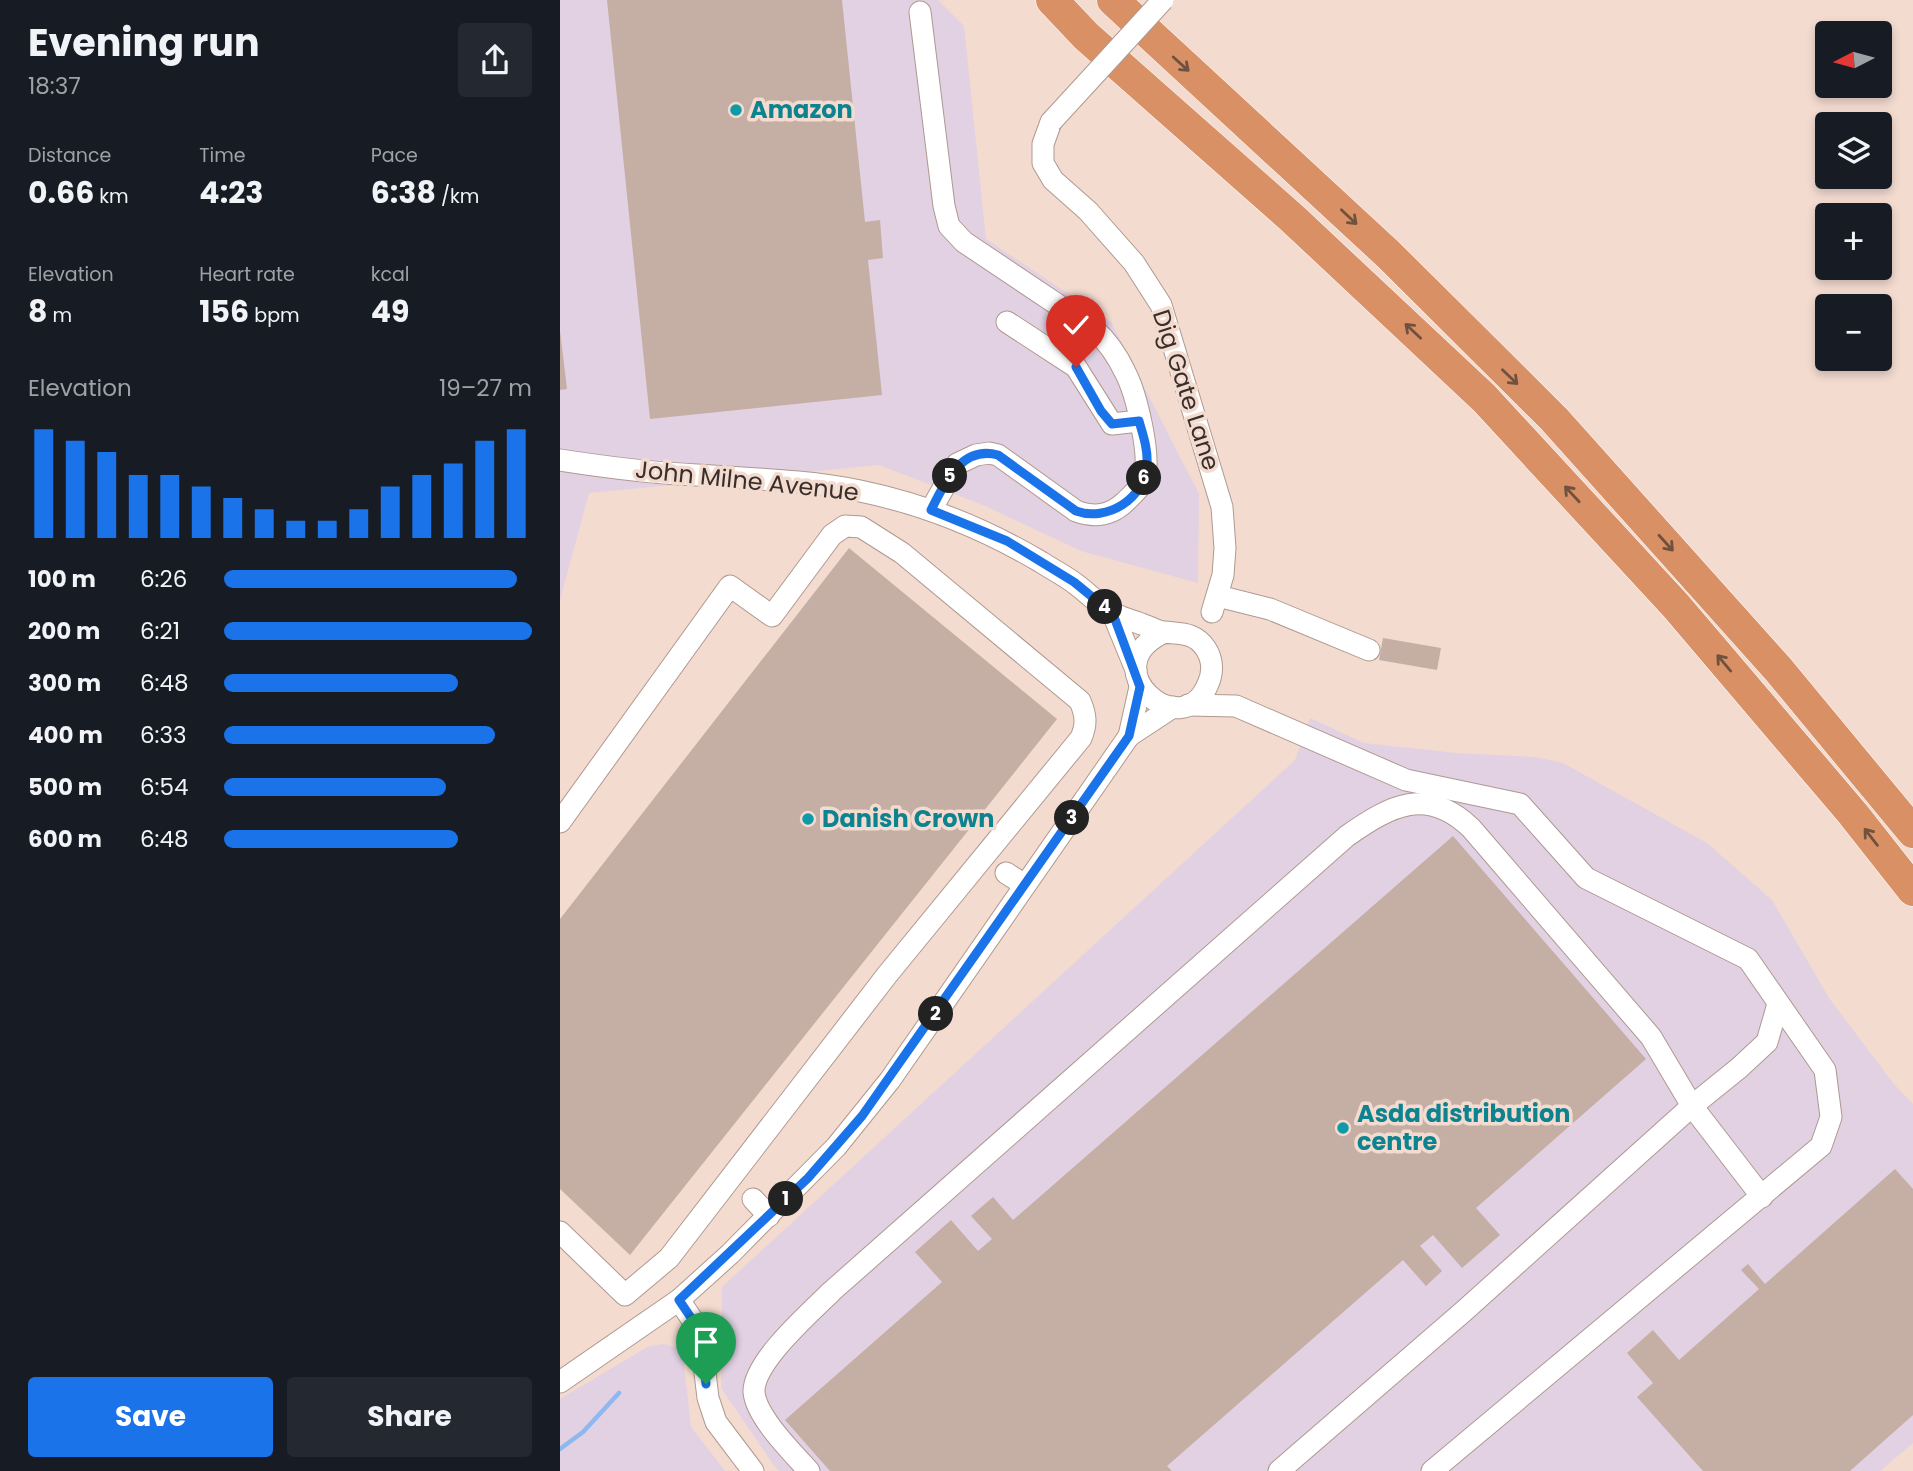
<!DOCTYPE html>
<meta charset="utf-8">
<style>
:root{--surface:#171b24;--page:#242831;--text:#f1f3f6;--muted:#9ea1a6;--accent:#1a73e8}
body{margin:0;font-family:Poppins,sans-serif;background:var(--page);color:var(--text);height:100vh;display:flex;flex-direction:column;font-size:26px;white-space:nowrap}
*{box-sizing:border-box;margin:0}
p{font-size:23px;color:var(--muted)}
.icon{flex:none;width:38px;height:38px;fill:none;stroke:currentColor;stroke-width:2;stroke-linecap:round;stroke-linejoin:round}
.map{position:relative;flex:1;overflow:hidden}
.drawer{display:flex;flex-direction:column;background:var(--surface);width:560px}
.drawer>*{flex:none}
.needle{width:46px;rotate:264deg}
.tools{position:absolute;left:1255px;top:21px;display:grid;gap:14px}
.tools a{display:grid;place-items:center;width:77px;height:77px;border-radius:7px;background:var(--surface);box-shadow:0 4px 10px #0003;font-size:35px}
.pin{position:absolute;display:grid;place-items:center;width:60px;height:60px;color:#fff;margin:-72px -30px;border-radius:50% 50% 50% 0;rotate:-45deg;box-shadow:0 0 7px #0007}
.pin .icon{rotate:45deg}
.km{position:absolute;width:35px;height:35px;margin:-18px;border-radius:50%;background:#222;color:#fff;font-size:19px;line-height:35px;text-align:center}
.round{display:grid;place-items:center;flex:none;width:74px;height:74px;border-radius:7px;background:var(--page)}
.headline{display:flex;align-items:center;justify-content:space-between;height:119px;padding:0 28px}
h1{font-size:38px;font-weight:700;line-height:52px}
.figures{display:grid;grid-template-columns:repeat(3,1fr);gap:10px;height:119px;padding:7px 28px}
.figures div{display:grid;align-content:center}
.figures b{font-size:30px;font-weight:700}
.figures small{font-size:19px;font-weight:400}
.figures p{font-size:19px}
.chart{height:196px;padding:14px 28px}
.chart p{display:flex;justify-content:space-between}
.chart svg{width:100%;height:126px;margin-top:7px;stroke:var(--accent);stroke-width:6}
.cta{display:flex;gap:14px;margin-top:auto;padding:14px 28px}
.cta a{flex:1;height:80px;border-radius:7px;background:var(--accent);color:#fff;font-size:28px;font-weight:700;line-height:80px;text-align:center}
.cta a+a{background:var(--page);color:var(--text)}
ul{padding:0 28px;list-style:none;font-size:23px}
li{display:grid;grid-template-columns:112px 84px 1fr;align-items:center;height:52px}
li i{height:18px;border-radius:9px;background:var(--accent)}
main{display:flex;flex:1;min-height:0}
.map>svg:first-child{display:block}
.industrial{fill:#e1d1e3}
.lines{fill:none;stroke-linecap:round;stroke-linejoin:round}
.stream{stroke:#90b8f0;stroke-width:4.5}
.building{fill:#c5aea4}
.minor-casing{stroke:#af998f;stroke-width:23}
.highway-casing{stroke:#fff;stroke-width:33}
.minor{stroke:#fff;stroke-width:21}
.highway{stroke:#d89064;stroke-width:32}
.minor-bridge-casing{stroke:#af998f;stroke-width:23;stroke-linecap:butt}
.minor-bridge{stroke:#fff;stroke-width:21}
.oneway{stroke:#70513f}
.route-casing{stroke:#fff;stroke-width:14}
.route{stroke:#1a73e8;stroke-width:9}
.culture-dot{fill:#0f9aa8;stroke:#f3dbd0;stroke-width:2.5}
.labels{text-anchor:middle;stroke-width:7;stroke-linejoin:round;paint-order:stroke}
.culture-label{font-size:24px;font-weight:bold;fill:#0d838f;stroke:#f3dbd0;text-anchor:start}
.street-label{font-size:24px;fill:#382f2b;stroke:#f3dbd0}
</style>
<main>
<section class="drawer">
<div class="headline"><div><h1>Evening run</h1><p>18:37</p></div><a class="round"><svg class="icon" aria-label="share" viewBox="0 0 24 24"><path d="M12 15V3M7 8l5-5 5 5M5 13v7h14v-7"/></svg></a></div>
<div class="figures">
<div><p>Distance</p><b>0.66<small> km</small></b></div>
<div><p>Time</p><b>4:23</b></div>
<div><p>Pace</p><b>6:38<small> /km</small></b></div>
</div>
<div class="figures">
<div><p>Elevation</p><b>8<small> m</small></b></div>
<div><p>Heart rate</p><b>156<small> bpm</small></b></div>
<div><p>kcal</p><b>49</b></div>
</div>
<div class="chart"><p><span>Elevation</span>19–27 m</p>
<svg viewBox="0 0 160 44" preserveAspectRatio="none"><path d="M5 44V6M15 44V10M25 44V14M35 44V22M45 44V22M55 44V26M65 44V30M75 44V34M85 44V38M95 44V38M105 44V34M115 44V26M125 44V22M135 44V18M145 44V10M155 44V6"/></svg>
</div>
<ul>
<li><b>100 m</b>6:26<i style="width:95%"></i></li>
<li><b>200 m</b>6:21<i style="width:100%"></i></li>
<li><b>300 m</b>6:48<i style="width:76%"></i></li>
<li><b>400 m</b>6:33<i style="width:88%"></i></li>
<li><b>500 m</b>6:54<i style="width:72%"></i></li>
<li><b>600 m</b>6:48<i style="width:76%"></i></li>
</ul>
<div class="cta"><a>Save</a><a>Share</a></div>
</section>
<div class="map">
<svg width="1353" height="1471" viewBox="0 0 1353 1471">
<rect width="100%" height="100%" fill="#f3dbd0"/>
<g class="industrial">
<polygon points="0,0 378,0 404,26 426,239 551,322 639,494 638,583 521,551 423,505 319,465 29,493 0,600"/>
<polygon points="750,718 804,743 896,753 975,757 1003,763 1147,843 1212,900 1269,998 1333,1083 1353,1104 1353,1443 1320,1471 219,1471 213,1464 161,1388 162,1287 735,760"/>
<polygon points="105,1344 117,1348 123,1357 131,1427 165,1471 0,1471 0,1399 89,1346"/>
</g>
<g class="lines">
<polyline class="stream" points="0,1449 23,1432 59,1393"/>
</g>
<g class="building">
<polygon points="47,0 282,0 305,222 320,220 323,258 308,260 322,395 90,419"/>
<polygon points="0,331 7,389 0,390"/>
<polygon points="289,548 497,719 70,1255 0,1189 0,919"/>
<polygon points="823,638 881,648 877,670 819,660"/>
<polygon points="893,836 1086,1059 916,1208 940,1235 902,1268 873,1235 860,1246 882,1271 866,1286 843,1260 607,1466 612,1471 270,1471 225,1420 382,1282 355,1252 391,1220 418,1251 432,1239 411,1216 433,1197 453,1220"/>
<polygon points="1335,1169 1353,1189 1353,1415 1290,1471 1143,1471 1077,1397 1093,1383 1067,1353 1093,1330 1119,1360 1199,1289 1181,1270 1188,1264 1205,1284"/>
</g>
<g class="lines">
<g class="minor-casing">
<g id="minor">
<path d="M360,12L384,206L389,226L404,242L534,329C547,341 557,355 565,372C576,393 593,460 583,482C579,489 571,496 565,502C550,516 535,518 516,511L438,455L429,453L416,455L397,464L371,510"/>
<polyline points="491,122 483,144 483,163 493,180 528,211 574,263 601,305 662,507 665,548 663,575 652,612"/>
<polyline points="447,322 516,367 552,424 579,421"/>
<path d="M0,460C45,467 91,473 137,475C191,479 247,480 300,491C364,504 425,529 481,562C493,570 506,576 517,585C529,594 541,607 555,614C564,619 575,621 584,625C591,627 598,632 604,632C621,634 635,632 646,649C653,660 653,673 648,684C622,748 529,666 605,632"/>
<polyline points="658,596 710,609 809,650"/>
<polyline points="553,614 576,670"/>
<polyline points="628,705 676,706 846,780 960,804 1026,878 1188,959 1265,1070 1271,1117 1261,1146 872,1471"/>
<polyline points="569,736 613,707"/>
<path d="M0,822L170,586L212,616L272,535L285,526L301,527L342,553L520,701C526,715 527,724 521,738L327,975L109,1258L65,1295L0,1232"/>
<polyline points="446,873 465,885"/>
<polyline points="193,1199 209,1216"/>
<polyline points="119,1300 140,1331 148,1398 156,1422 193,1471"/>
<polyline points="0,1382 119,1300 170,1254 276,1147 330,1080 569,736 580,687"/>
<path d="M249,1471C233,1453 196,1417 194,1392C193,1362 251,1312 272,1291L787,836C831,805 867,786 911,828L1091,1037L1132,1106L1202,1197"/>
<polyline points="719,1471 904,1311 1132,1106 1179,1068 1207,1042 1218,1004"/>
</g>
</g>
<g class="highway-casing">
<g id="highway">
<polyline points="492,0 526,36 733,219 924,398 1116,606 1293,814 1353,890"/>
<polyline points="553,0 828,254 994,419 1218,669 1353,832"/>
</g>
</g>
<use href="#minor" class="minor"/>
<use href="#highway" class="highway"/>
<g class="minor-bridge-casing">
<polyline id="minor-bridge" points="491,122 603,0"/>
</g>
<use href="#minor-bridge" class="minor-bridge"/>
</g>
<defs><path id="oneway-shaft" d="M-6 0H5M1.5-3L5.5 0L1.5 3" fill="none" stroke-width="1.6" stroke-linecap="round" stroke-linejoin="round" transform="scale(1.75)"/></defs>
<g class="oneway">
<use href="#oneway-shaft" transform="translate(621 64) rotate(42)"/>
<use href="#oneway-shaft" transform="translate(789 217) rotate(43)"/>
<use href="#oneway-shaft" transform="translate(853 331) rotate(-137)"/>
<use href="#oneway-shaft" transform="translate(950 377) rotate(44)"/>
<use href="#oneway-shaft" transform="translate(1012 494) rotate(-133)"/>
<use href="#oneway-shaft" transform="translate(1106 543) rotate(48)"/>
<use href="#oneway-shaft" transform="translate(1164 663) rotate(-130)"/>
<use href="#oneway-shaft" transform="translate(1311 837) rotate(-128)"/>
</g>
<g class="lines">
<g class="route-casing">
<path id="route" d="M146,1384L140,1331L119,1300L248,1178L302,1116L569,736L580,687L553,614L514,582L447,541L371,510C385,483 401,445 438,455L516,511C547,522 585,499 587,464C588,449 583,435 579,421L552,424L541,411L516,367"/>
</g>
<use href="#route" class="route"/>
</g>
<g class="culture-dot">
<circle cx="176" cy="110" r="7"/>
<circle cx="248" cy="819" r="7"/>
<circle cx="783" cy="1128" r="7"/>
</g>
<g class="labels">
<g class="culture-label">
<text x="190" y="118">Amazon</text>
<text x="262" y="827">Danish Crown</text>
<text x="797" y="1122">Asda distribution<tspan x="797" dy="28">centre</tspan></text>
</g>
<g class="street-label">
<text transform="translate(626 390) rotate(72)" y="8">Dig Gate Lane</text>
<text transform="translate(187 481) rotate(6)" y="8">John Milne Avenue</text>
</g>
</g>
</svg>
<div class="tools">
<a><svg class="needle" viewBox="-14 -14 28 28"><path d="M0-13l5 13h-10z" fill="#e53935"/><path d="M0 13l5-13h-10z" fill="#9ea1a6"/></svg></a>
<a><svg class="icon" aria-label="layers" viewBox="0 0 24 24"><path d="M12 4l9 5-9 5-9-5zM3 14l9 5 9-5"/></svg></a>
<a>+</a>
<a>−</a>
</div>
<div class="pin" style="left:146px;top:1384px;background:#1e9e55"><svg class="icon" aria-label="arrive" viewBox="0 0 24 24"><path d="M6 21V4h12l-3 4 3 4H6"/></svg></div>
<div class="pin" style="left:516px;top:367px;background:#d93025"><svg class="icon" aria-label="check" viewBox="0 0 24 24"><path d="M5 12l5 5 9-10"/></svg></div>
<b class="km" style="left:226px;top:1199px">1</b>
<b class="km" style="left:376px;top:1014px">2</b>
<b class="km" style="left:512px;top:818px">3</b>
<b class="km" style="left:545px;top:607px">4</b>
<b class="km" style="left:390px;top:476px">5</b>
<b class="km" style="left:584px;top:478px">6</b>
</div>
</main>
